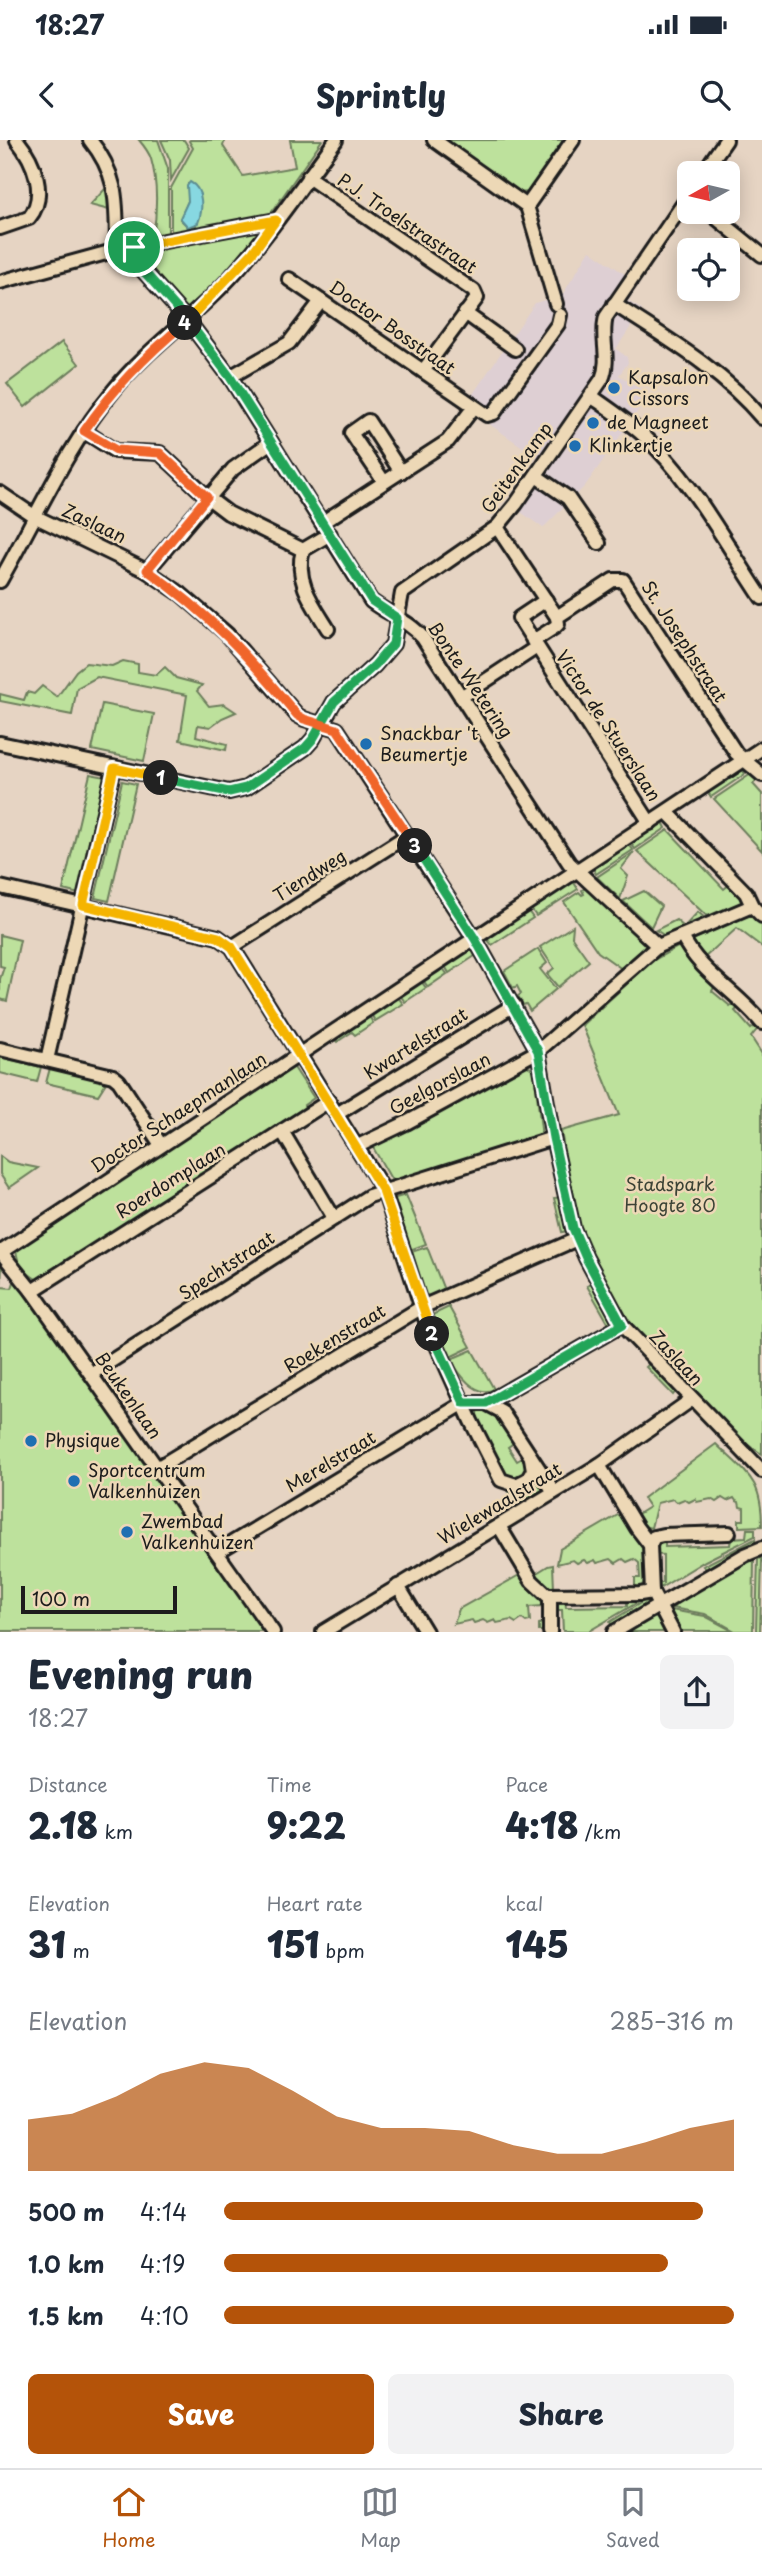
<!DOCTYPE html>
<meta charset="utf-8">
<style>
:root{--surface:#fff;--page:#f2f2f3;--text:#1f2937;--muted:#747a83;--line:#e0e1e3;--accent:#b45309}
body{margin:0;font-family:"Playpen Sans",sans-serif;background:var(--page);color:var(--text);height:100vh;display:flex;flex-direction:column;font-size:26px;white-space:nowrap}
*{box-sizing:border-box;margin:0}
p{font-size:23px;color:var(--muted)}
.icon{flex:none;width:38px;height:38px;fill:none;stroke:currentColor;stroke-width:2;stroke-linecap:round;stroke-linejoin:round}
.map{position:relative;height:1492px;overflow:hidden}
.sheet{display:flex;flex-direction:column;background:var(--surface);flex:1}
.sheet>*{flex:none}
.needle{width:46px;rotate:262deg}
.tools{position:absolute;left:677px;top:21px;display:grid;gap:14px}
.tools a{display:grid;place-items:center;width:63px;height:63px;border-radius:10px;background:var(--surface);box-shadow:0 4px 18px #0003;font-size:35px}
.scale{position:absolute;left:21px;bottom:18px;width:156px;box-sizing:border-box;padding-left:7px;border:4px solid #1c1c1c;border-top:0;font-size:19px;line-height:24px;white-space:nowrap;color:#1c1c1c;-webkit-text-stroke:5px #edd8b6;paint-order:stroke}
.pin{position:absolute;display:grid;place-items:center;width:60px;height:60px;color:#fff;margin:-30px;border:4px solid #fff;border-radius:50%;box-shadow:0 2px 7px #0007}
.km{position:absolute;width:35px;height:35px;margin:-18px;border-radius:50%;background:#222;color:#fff;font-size:19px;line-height:35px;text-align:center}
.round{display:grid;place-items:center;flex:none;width:74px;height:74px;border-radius:10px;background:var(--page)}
.head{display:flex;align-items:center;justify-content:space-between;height:119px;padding:0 28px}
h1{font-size:38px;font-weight:800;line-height:52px}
.figures{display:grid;grid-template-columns:repeat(3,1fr);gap:10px;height:119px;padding:7px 28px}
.figures div{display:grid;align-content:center}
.figures b{font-size:35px;font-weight:800}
.figures small{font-size:19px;font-weight:400}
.figures p{font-size:19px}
.chart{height:196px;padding:14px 28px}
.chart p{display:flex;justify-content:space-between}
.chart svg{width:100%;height:126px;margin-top:7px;fill:var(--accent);opacity:.7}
.primary-button{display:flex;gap:14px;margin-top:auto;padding:14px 28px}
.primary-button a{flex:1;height:80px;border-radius:10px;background:var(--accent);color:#fff;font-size:28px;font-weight:800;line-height:80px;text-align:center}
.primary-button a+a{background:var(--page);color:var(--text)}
ul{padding:0 28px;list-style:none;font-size:23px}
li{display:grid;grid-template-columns:112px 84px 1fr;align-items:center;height:52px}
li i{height:18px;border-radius:9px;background:var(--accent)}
.status{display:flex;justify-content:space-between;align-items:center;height:49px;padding:0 35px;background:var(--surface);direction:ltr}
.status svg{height:19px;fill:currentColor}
header{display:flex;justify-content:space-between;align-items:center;height:91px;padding:0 28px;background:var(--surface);font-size:32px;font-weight:800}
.dock{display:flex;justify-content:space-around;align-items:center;height:98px;border-top:2px solid var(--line);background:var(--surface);font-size:19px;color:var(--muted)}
.dock a{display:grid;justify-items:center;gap:4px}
.dock .current{color:var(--accent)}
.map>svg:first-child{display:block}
.built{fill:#decfd3}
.green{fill:#bde19c;stroke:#6c7e5c;stroke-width:2;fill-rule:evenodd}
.water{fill:#87d8e1;stroke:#5c8d92;stroke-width:2}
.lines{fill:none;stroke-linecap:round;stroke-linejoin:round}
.street-casing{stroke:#1c1c1c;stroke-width:18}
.street{stroke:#edd8b6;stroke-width:12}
.split-1-casing{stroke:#fff;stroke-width:14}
.split-2-casing{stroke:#fff;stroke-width:14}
.split-3-casing{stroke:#fff;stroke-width:14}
.split-4-casing{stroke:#fff;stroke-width:14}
.split-5-casing{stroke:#fff;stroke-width:14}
.split-1{stroke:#22a559;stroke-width:9}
.split-2{stroke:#f5b400;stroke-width:9}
.split-3{stroke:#22a559;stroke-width:9}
.split-4{stroke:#f0652b;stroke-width:9}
.split-5{stroke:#f5b400;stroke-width:9}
.poi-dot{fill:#1f6fb2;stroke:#edd8b6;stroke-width:2.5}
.labels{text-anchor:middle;stroke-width:5;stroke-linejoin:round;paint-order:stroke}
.street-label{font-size:18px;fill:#1c1c1c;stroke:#edd8b6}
.poi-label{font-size:18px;fill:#1c1c1c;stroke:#edd8b6;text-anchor:start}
.park-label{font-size:18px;fill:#3c4336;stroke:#edd8b6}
</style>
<div class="status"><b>18:27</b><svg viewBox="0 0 49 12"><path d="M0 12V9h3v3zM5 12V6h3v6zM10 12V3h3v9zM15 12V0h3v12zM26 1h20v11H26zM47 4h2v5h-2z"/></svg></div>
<header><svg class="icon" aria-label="back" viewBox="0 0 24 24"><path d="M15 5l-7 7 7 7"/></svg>Sprintly<svg class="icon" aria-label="search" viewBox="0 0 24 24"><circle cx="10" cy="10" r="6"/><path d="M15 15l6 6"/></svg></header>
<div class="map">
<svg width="762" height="1492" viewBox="0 0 762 1492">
<rect width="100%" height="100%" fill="#e6d4c3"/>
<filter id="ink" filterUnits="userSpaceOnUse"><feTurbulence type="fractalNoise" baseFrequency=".0143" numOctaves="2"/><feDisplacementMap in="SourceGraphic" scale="14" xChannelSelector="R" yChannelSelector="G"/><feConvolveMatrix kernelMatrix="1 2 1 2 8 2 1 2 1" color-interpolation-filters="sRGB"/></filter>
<g filter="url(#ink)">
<polygon class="built" points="590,110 639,144 628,161 642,170 616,209 627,217 628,223 619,235 649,255 585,346 543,388 518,370 549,325 464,267 535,163 563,154"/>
<g class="green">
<path d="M139,0H158L168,29V95L153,98C157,74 158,43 151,19C149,12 144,6 139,0Z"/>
<polygon points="161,0 184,0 189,8 171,40 170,20"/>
<path d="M190,0H225L223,6L243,36L295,27L290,0H322L269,76L171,94V48L193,8L189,1ZM188,43L196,86L188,87L180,79L188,61Z"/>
<polygon points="441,0 568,0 530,52 516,53"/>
<polygon points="107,47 113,71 90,65"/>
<polygon points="260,88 262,91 259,97 197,163 187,170 179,167 144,129 141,116 147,110"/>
<polygon points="62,202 79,224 25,267 7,244"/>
<polygon points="123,521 138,524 138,532 156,535 165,527 176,538 202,545 197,551 209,566 224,564 236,572 222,578 210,587 198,585 196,596 227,604 226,610 180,600 187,555 97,537 77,548 72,575 0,561 0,554 24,560 27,552 34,554 42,546 57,557 76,531 86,523 112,526"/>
<polygon points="102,564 154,574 144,621 92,610"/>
<polygon points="742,629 745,634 711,657 708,652"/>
<polygon points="754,632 759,638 753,644 762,654 762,711 714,659"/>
<polygon points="90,634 106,637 79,754 63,750"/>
<polygon points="122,641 136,644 109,761 95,758"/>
<polygon points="663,682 666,688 635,709 631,703"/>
<polygon points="668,690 724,749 730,744 742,758 741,764 710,779 637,711"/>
<polygon points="629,704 633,710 596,734 593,728"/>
<polygon points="634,712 621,729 628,736 620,759 597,737"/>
<polygon points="573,741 578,749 536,776 531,769"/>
<polygon points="588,746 590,753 645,804 644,809 622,829 598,812 564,762 579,752 582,755 584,754 582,750"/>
<polygon points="644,751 661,766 651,787 623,761"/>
<polygon points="528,771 533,778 492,805 487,799 489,797"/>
<polygon points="698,772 707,780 665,796 656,790 676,780 684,787"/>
<polygon points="747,776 754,776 762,782 762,807 737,788 703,819 690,801"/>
<polygon points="573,786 572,797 589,821 558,847 547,834 554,828 540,807"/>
<polygon points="0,795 20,800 7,861 0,859 0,839 4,827 0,826"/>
<path d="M681,805L716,844L712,851L730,866L736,861L740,866L735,871L751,889L757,884L759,887L751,897L762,914V1314C720,1290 690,1242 661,1208L659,1210L631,1188L620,1172L578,1089L560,1004L563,1003L561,991L619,975L582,885L652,821Z"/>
<polygon points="538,809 547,823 540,829 556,849 530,871 526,864 523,865 518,856 521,854 517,846 513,848 504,831"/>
<polygon points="469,810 472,810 475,816 449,833 445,826"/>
<polygon points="442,827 447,834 428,847 423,840"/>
<polygon points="421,841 426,848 405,862 400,855"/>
<polygon points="398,857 403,864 375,881 371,874"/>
<polygon points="369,876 373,883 355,895 352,892 337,902 334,898"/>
<polygon points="0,917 41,927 37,942 0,933"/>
<polygon points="524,924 534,930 542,997 394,1044 371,1004"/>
<path d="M293,926L314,958L304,965L306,970L39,1141C25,1132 17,1127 16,1108Z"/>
<polygon points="50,928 107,941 98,955 46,943"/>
<polygon points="0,1016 8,1022 38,1028 9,1048 0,1034"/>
<polygon points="406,1055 426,1104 407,1111 405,1105 407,1101 392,1059"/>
<polygon points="561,1057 568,1091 562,1092 554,1058"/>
<polygon points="427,1107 444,1150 430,1156 421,1154 422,1148 412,1115 408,1113"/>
<polygon points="0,1122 2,1126 1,1147 12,1148 14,1142 19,1141 267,1491 0,1491"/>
<polygon points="593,1143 611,1177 610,1186 587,1146"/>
<polygon points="449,1167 471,1207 448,1218 450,1214 430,1176"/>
<path d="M472,1210L494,1249C476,1259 458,1233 451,1219Z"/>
<polygon points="650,1223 676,1251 673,1255 646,1227"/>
<polygon points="484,1269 498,1276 515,1302 508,1307 517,1321 524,1317 527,1322 527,1333 516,1339 505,1336 475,1276 478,1271"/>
<path d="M716,1304C748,1335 762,1339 762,1386L739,1387V1380H744V1368L740,1367L739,1362L736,1361L734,1358L727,1361L722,1358L716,1362L711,1359L697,1362L695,1359L689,1362L684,1359L677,1362L673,1359L657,1363L651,1388L643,1386L636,1375L649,1367L643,1358Z"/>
<polygon points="537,1333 547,1347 517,1365 508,1350 527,1347"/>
<polygon points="623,1372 644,1407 644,1441 642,1446 635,1447 635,1438 640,1438 639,1423 634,1419 627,1422 623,1419 616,1423 611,1419 597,1423 595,1420 588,1423 584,1420 577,1423 573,1420 557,1424 560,1409"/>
<polygon points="747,1389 755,1389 755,1396 705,1421 657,1450 655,1443 663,1443 663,1415 655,1414 655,1408 659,1401 665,1399 665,1407 730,1405 731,1398 746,1397"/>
<polygon points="755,1399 755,1402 707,1430 703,1426"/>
<polygon points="758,1418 762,1419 760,1492 756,1491"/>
<polygon points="754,1419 753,1491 735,1491 705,1474 672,1468 687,1457 686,1455 719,1435"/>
<path d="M553,1425L554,1449C543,1449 540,1442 535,1434L548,1426Z"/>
<polygon points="523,1433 545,1463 546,1491 539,1491 539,1484 543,1483 542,1466 529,1467 530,1481 526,1482 522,1479 516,1483 511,1480 497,1483 495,1480 488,1483 483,1480 474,1483 472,1480 454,1484 459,1469"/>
<polygon points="627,1458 645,1458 589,1491 563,1491 562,1470 554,1470 559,1460 565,1459 566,1467 627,1466"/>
<polygon points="647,1459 647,1466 613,1487 610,1482"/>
<polygon points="671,1470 705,1476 733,1491 678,1491"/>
<polygon points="649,1477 659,1478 670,1492 625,1492"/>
</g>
<path class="water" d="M190,42C204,49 203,70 198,83L188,87L180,78L188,61L187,46Z"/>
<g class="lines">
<g class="street-casing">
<g id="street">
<path d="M90,0C120,37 116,66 117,110"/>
<polyline points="434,0 527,66"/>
<polyline points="703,33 726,0"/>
<polyline points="308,37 474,151 477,158 423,231"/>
<polyline points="527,66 556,164"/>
<polyline points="527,66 573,0"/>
<polyline points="709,72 762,115"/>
<path d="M0,88L29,78C48,55 34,21 17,0"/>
<path d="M134,107L139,126L188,181L230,237L371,461C388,474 409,481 423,498L569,723L658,806"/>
<polyline points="289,139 487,275 494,273 558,184 560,175"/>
<polyline points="0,142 117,110 276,80"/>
<path d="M614,164C666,198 722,230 762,278"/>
<polyline points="465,173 515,209"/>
<polyline points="230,237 289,203 321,161"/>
<path d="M591,256C608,268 626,280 642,294C692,339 725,403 762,458"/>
<polyline points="84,291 115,311 160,313 207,357 228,373 303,410"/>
<polyline points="536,336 568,358 599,403"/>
<polyline points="384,342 351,293 368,281 401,332"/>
<polyline points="0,353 34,376 147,431 181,454 227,494 297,575 304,579 337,589 475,799 538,911 553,998 573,1088 586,1118 622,1185 762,1331"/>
<polyline points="323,382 448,301 474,267"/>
<polyline points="497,387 557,477"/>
<polyline points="147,431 233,329 271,302"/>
<path d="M0,441C37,376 66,308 114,250C147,209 193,178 229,139C268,96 301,47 336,0"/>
<polyline points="546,460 519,478 650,683"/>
<path d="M328,489C313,465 294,440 303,410L330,394"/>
<polyline points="533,501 555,487 558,484 557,477 613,440 623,440 736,613 762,635"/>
<polyline points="461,557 537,507"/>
<path d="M0,603L229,652L246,648L305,608L313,599L334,562L375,525L393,504L402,453L497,387L516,364L602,239C611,218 600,198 606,177L690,54"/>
<polyline points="667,672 746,753 752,766 762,776"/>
<polyline points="0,747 218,797 232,807 384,1051 426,1181 471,1281 501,1340 516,1345 528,1339 533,1330 531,1318"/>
<path d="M682,796C699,832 737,852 762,883"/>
<polyline points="232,807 408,695"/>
<polyline points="0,909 113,936 119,941 161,1005"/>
<polyline points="47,920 114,628"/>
<polyline points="337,974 514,865"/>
<polyline points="282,991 334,1078"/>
<polyline points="358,1006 406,983 538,911 658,806 752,766"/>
<polyline points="0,1111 32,1151 273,1492"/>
<polyline points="1,1112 762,608"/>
<polyline points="32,1151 329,961"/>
<polyline points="91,1234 369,1056 553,998"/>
<polyline points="464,1263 486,1263 501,1271 554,1352"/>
<polyline points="486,1263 622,1185"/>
<polyline points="599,1325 637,1388 650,1405 652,1452 673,1492"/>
<polyline points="157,1328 422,1167 577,1099"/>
<polyline points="499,1386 532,1441 547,1455 640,1454 652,1452"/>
<polyline points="650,1405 654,1397 663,1395 729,1393"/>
<polyline points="217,1412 464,1263"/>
<polyline points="398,1446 426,1492"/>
<polyline points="550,1456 550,1492"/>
<polyline points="323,1492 599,1325 691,1260"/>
<polyline points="614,1492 745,1415 762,1408"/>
</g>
</g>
<use href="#street" class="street"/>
</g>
</g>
<g class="lines" filter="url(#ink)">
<g class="split-1-casing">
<polyline id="split-1" points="134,107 139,126 188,181 230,237 372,461 397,478 393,504 375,525 334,562 313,599 305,608 246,648 229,652 161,638"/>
</g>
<g class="split-2-casing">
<polyline id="split-2" points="161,638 114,628 83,765 218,797 232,807 383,1051 432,1194"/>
</g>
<g class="split-3-casing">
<polyline id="split-3" points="415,706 475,799 538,911 553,998 573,1088 586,1118 622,1185 486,1263 464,1263 432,1194"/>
</g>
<g class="split-4-casing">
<path id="split-4" d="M185,183C146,215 113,249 84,291L116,310L160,313L207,357L147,430C210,474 249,517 297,575L304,579L337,589L415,706"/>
</g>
<g class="split-5-casing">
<polyline id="split-5" points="134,107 276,80 253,112 185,183"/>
</g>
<use href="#split-1" class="split-1"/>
<use href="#split-2" class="split-2"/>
<use href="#split-3" class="split-3"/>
<use href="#split-4" class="split-4"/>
<use href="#split-5" class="split-5"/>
</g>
<g class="poi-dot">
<circle cx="614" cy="248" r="7"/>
<circle cx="593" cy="283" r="7"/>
<circle cx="575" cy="306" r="7"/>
<circle cx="366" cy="604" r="7"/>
<circle cx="31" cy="1301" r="7"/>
<circle cx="74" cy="1341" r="7"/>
<circle cx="127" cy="1392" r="7"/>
</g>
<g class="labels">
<g class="street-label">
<text transform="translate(407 84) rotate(34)" y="6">P.J. Troelstrastraat</text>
<text transform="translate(392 188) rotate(35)" y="6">Doctor Bosstraat</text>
<text transform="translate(517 328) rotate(-54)" y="6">Geitenkamp</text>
<text transform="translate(94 384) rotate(25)" y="6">Zaslaan</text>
<text transform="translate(684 502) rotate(57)" y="6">St. Josephstraat</text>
<text transform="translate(470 540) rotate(56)" y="6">Bonte Wetering</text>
<text transform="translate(608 586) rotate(57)" y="6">Victor de Stuerslaan</text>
<text transform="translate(310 736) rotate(-32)" y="6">Tiendweg</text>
<text transform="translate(416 904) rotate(-32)" y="6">Kwartelstraat</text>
<text transform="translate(440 944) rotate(-28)" y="6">Geelgorslaan</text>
<text transform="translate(179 973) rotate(-33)" y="6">Doctor Schaepmanlaan</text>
<text transform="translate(171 1041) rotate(-32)" y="6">Roerdomplaan</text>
<text transform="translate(227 1126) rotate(-33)" y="6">Spechtstraat</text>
<text transform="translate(335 1199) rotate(-31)" y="6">Roekenstraat</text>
<text transform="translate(676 1218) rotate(47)" y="6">Zaslaan</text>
<text transform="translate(128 1256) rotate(55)" y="6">Beukenlaan</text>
<text transform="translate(331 1322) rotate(-31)" y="6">Merelstraat</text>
<text transform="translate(500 1364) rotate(-31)" y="6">Wielewaalstraat</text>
</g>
<g class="poi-label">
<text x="628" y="244">Kapsalon<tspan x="628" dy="21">Cissors</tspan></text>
<text x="607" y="289">de Magneet</text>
<text x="589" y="312">Klinkertje</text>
<text x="380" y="600">Snackbar 't<tspan x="380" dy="21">Beumertje</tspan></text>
<text x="45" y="1307">Physique</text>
<text x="88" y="1337">Sportcentrum<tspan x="88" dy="21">Valkenhuizen</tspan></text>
<text x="141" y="1388">Zwembad<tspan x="141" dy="21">Valkenhuizen</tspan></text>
</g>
<g class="park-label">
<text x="670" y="1051">Stadspark<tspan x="670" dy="21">Hoogte 80</tspan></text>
</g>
</g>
</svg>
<div class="tools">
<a><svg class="needle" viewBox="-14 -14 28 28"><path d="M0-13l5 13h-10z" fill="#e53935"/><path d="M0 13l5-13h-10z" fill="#747a83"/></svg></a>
<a><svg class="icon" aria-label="locate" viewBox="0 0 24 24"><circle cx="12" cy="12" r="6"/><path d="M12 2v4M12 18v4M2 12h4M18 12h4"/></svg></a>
</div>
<div class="scale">100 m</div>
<div class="pin" style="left:134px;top:107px;background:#1e9e55"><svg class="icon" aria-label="arrive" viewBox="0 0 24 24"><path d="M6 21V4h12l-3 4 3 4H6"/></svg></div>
<b class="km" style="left:161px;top:638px">1</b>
<b class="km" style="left:432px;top:1194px">2</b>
<b class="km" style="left:415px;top:706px">3</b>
<b class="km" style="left:185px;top:183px">4</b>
</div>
<section class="sheet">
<div class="head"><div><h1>Evening run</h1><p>18:27</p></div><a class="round"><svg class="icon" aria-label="share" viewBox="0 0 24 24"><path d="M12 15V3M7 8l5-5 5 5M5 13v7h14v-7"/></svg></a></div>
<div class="figures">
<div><p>Distance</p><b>2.18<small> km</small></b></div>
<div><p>Time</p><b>9:22</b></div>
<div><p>Pace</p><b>4:18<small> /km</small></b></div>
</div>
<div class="figures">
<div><p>Elevation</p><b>31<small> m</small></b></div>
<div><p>Heart rate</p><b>151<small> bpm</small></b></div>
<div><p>kcal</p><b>145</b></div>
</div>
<div class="chart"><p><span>Elevation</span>285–316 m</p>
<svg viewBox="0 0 160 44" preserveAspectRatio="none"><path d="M0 44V26L10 24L20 18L30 10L40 6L50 8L60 16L70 25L80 29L90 29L100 30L110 35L120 38L130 38L140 34L150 29L160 26V44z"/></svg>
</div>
<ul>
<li><b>500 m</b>4:14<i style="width:94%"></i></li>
<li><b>1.0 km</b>4:19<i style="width:87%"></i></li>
<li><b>1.5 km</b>4:10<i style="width:100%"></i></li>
</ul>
<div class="primary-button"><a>Save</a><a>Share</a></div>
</section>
<nav class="dock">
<a class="current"><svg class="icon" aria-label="home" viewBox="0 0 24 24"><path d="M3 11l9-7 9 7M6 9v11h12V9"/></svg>Home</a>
<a><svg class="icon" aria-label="map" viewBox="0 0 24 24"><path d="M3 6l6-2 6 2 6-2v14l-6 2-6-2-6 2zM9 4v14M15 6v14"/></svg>Map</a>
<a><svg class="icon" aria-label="saved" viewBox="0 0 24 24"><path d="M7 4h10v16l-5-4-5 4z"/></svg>Saved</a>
</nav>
